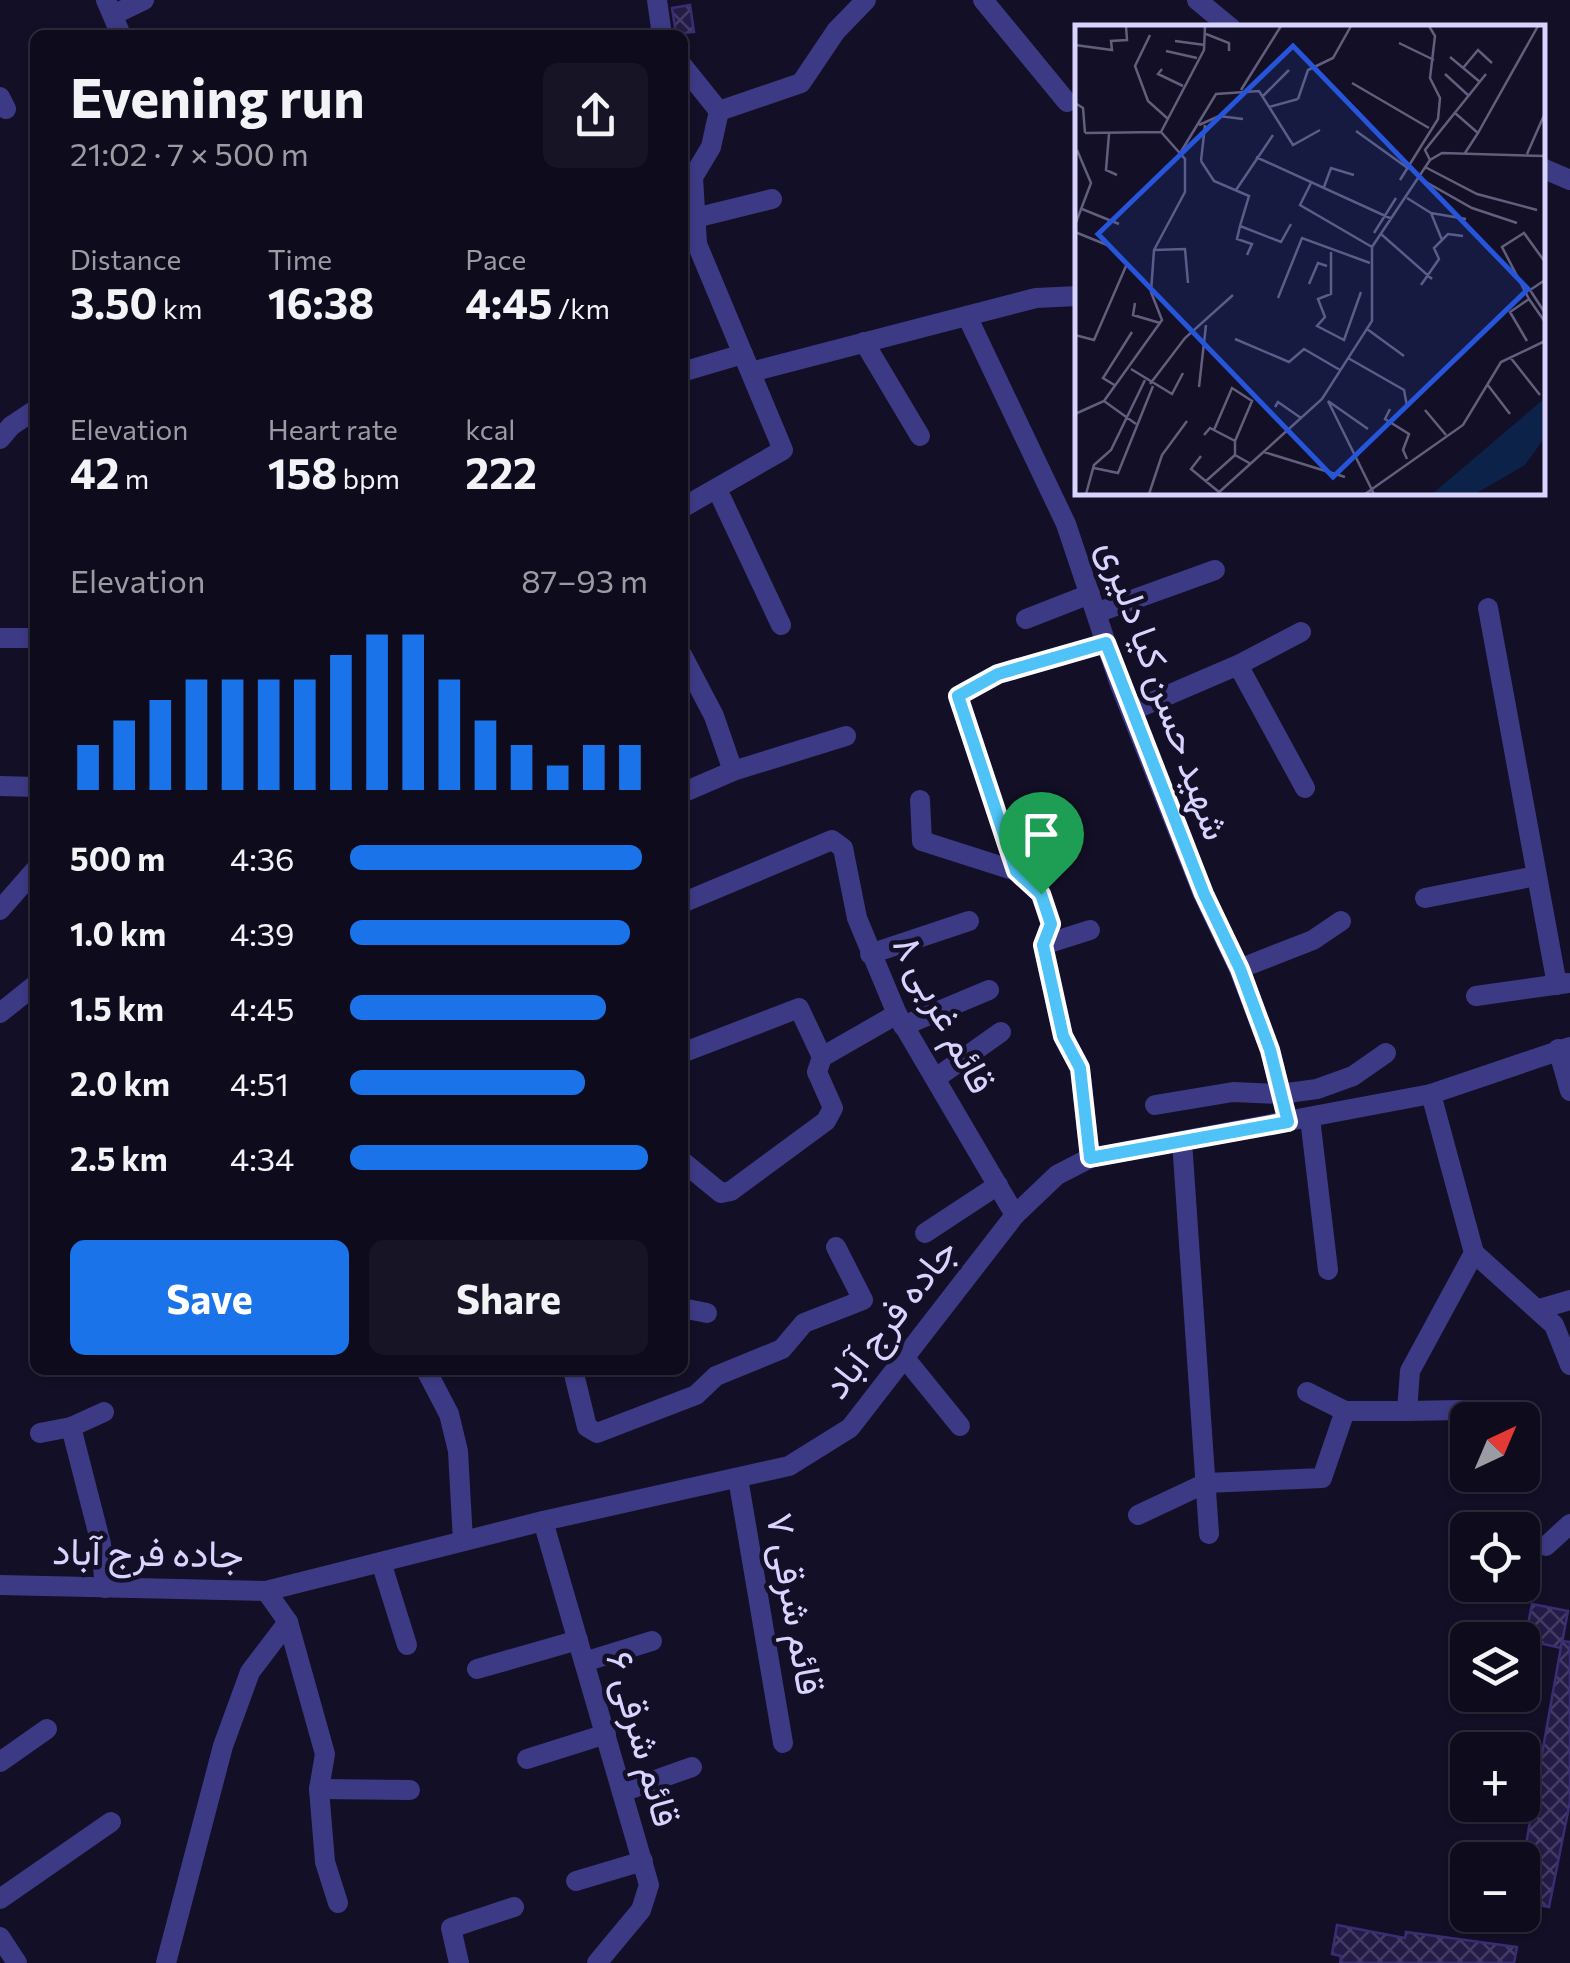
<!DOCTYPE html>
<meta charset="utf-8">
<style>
:root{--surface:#0e0b1c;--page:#171425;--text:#f1f3f6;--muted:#9b9ba3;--line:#2e2b3b;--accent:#1a73e8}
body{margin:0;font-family:Commissioner,Vazirmatn,sans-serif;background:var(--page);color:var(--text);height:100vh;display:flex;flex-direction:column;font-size:38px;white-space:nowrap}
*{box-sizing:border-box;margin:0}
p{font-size:32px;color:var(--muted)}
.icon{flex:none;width:55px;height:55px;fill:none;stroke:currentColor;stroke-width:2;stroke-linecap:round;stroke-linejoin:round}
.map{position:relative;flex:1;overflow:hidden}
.sheet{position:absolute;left:30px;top:30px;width:658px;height:1345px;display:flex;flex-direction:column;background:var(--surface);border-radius:15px;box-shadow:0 2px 8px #0004,0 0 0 2px var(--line)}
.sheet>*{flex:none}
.needle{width:65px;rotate:44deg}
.tools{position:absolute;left:1450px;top:1402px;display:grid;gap:20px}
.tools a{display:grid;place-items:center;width:90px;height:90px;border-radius:15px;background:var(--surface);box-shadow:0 2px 8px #0004,0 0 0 2px var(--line);font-size:50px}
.pin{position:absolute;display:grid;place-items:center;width:85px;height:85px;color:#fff;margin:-102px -42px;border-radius:50% 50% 50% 0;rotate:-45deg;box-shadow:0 0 10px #0007}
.pin .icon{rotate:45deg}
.round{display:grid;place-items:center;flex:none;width:105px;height:105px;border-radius:15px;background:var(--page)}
.headline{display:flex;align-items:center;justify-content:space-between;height:170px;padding:0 40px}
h1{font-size:55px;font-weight:700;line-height:75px}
.metrics{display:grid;grid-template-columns:repeat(3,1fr);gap:15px;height:170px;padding:10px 40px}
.metrics div{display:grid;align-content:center}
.metrics b{font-size:42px;font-weight:700}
.metrics small{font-size:28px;font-weight:400}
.metrics p{font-size:28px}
.chart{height:280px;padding:20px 40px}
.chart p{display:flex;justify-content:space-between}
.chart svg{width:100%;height:180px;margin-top:10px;stroke:var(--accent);stroke-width:6}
.button{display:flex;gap:20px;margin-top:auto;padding:20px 40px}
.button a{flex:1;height:115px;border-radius:15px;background:var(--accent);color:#fff;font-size:40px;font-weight:700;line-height:115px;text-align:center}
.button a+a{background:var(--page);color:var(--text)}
ul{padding:0 40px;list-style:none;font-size:32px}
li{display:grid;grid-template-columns:160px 120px 1fr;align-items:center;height:75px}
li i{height:25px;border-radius:12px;background:var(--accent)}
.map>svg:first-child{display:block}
.building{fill:url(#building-cross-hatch);stroke:#3b2d73;stroke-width:2.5}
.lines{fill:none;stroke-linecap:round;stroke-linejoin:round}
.minor{stroke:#3d3a85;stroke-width:20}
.route-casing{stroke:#fff;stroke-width:20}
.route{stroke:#4fc3f7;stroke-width:12}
.labels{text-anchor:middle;stroke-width:9;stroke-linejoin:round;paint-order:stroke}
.street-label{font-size:38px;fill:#d9d4ff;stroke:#130f26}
.inset-road{fill:none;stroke:#625e7d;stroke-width:2.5}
.view{fill:#2655da;fill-opacity:0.15;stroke:#2655da;stroke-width:5}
.inset-edge{fill:none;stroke:#d9d4ff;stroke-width:5}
</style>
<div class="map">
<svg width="1570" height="1963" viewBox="0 0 1570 1963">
<defs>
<pattern id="building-cross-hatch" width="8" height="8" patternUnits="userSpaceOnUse" patternTransform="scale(2.5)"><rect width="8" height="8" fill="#241b47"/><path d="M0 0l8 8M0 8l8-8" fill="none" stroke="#433b63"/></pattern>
</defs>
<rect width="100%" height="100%" fill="#130f26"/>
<g class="building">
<polygon points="690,5 694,32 676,34 672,8"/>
<polygon points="1532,1604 1568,1611 1561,1648 1525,1640"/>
<polygon points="1562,1641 1570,1642 1570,1802 1549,1907 1522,1902 1522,1867"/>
<polygon points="1337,1925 1405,1938 1406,1932 1517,1947 1514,1963 1340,1963 1341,1956 1332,1954"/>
</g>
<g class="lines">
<g class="minor">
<polyline points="106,0 121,35"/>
<polyline points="657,0 662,35"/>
<polyline points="983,0 1067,102"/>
<polyline points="1197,0 1231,28"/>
<polyline points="113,15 144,0"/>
<polyline points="682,65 719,111"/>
<polyline points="0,97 6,109"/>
<polyline points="719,111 801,83 836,31 866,0"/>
<polyline points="1542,168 1570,180"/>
<polyline points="695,218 772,199"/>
<polyline points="967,316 1066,524 1119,682 1203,894 1239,969 1270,1050 1288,1122"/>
<polyline points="864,342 920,436"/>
<polyline points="682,372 743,354"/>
<polyline points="751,372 1036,298 1078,296"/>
<polyline points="0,439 11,426 35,410"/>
<polyline points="717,489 781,625"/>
<polyline points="682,508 783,450 697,244 693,177 711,147 719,111"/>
<polyline points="1488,608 1557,985"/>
<polyline points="1096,613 1215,570"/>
<polyline points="1026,619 1090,594"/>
<polyline points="0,638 35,638"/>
<polyline points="682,655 714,716 733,771 846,736"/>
<polyline points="1238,665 1301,632"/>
<polyline points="1131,711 1238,665 1305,788"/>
<polyline points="0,786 35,787"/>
<polyline points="682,793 733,771"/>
<polyline points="920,800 922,841 1016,871"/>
<polyline points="1425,898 1536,876"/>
<polyline points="682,903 832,840 843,848 857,918 897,1014 1015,1215"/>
<polyline points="0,910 35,870"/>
<polyline points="1043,945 1090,930"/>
<polyline points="870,954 969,921"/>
<polyline points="1239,969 1313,940 1341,921"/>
<polyline points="1476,996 1568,983"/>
<polyline points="0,1013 35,985"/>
<polyline points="903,1026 989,990"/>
<polyline points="1558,1049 1570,1091"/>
<polyline points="682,1053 799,1008 822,1057"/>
<polyline points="936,1078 1001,1032"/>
<polyline points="1431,1094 1474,1253 1410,1371 1407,1411 1461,1410 1473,1420"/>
<polyline points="1155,1105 1233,1092 1280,1094 1317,1089 1353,1076 1386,1053"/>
<polyline points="1310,1118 1328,1270"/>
<polyline points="1182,1141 1209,1534"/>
<polyline points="1090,1158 1080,1068 1063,1036 1043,945 1051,924 1041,894 1016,871 958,696 998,674 1106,643"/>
<polyline points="682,1161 721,1193 731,1191 826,1121 833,1108 817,1072 822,1057 897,1014"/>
<polyline points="925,1233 998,1185"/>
<polyline points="1474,1253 1554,1325 1570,1365"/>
<polyline points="682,1308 707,1313"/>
<polyline points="1539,1309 1570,1300"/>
<polyline points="904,1357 960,1426"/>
<polyline points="426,1370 449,1414 458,1451 463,1541"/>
<polyline points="573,1370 587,1427 597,1433 696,1395 716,1376 782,1349 804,1323 863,1300 836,1247"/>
<polyline points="1307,1392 1345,1411"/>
<polyline points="71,1427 104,1412"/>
<polyline points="40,1433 71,1427 101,1544 105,1588"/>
<polyline points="1509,1475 1510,1478"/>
<polyline points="738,1478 783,1743"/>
<polyline points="1138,1515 1206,1483 1322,1478 1345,1411 1407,1411"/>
<polyline points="543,1521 649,1885 641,1910 597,1963"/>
<polyline points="1546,1546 1570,1524"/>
<polyline points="381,1562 407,1645"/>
<polyline points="0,1585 266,1591 543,1521 789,1466 850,1428 1015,1215 1057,1175 1090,1158 1431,1094 1570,1047"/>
<polyline points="266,1591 288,1622 325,1754 319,1789 325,1862 338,1903"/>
<polyline points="584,1662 652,1641"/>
<polyline points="477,1669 578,1640"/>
<polyline points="527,1759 606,1734"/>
<polyline points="0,1762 47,1729"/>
<polyline points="319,1789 410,1790"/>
<polyline points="622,1792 692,1767"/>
<polyline points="576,1881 643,1861"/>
<polyline points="0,1899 111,1822"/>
<polyline points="0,1937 17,1963"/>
<polyline points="166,1963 223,1746 250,1672 288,1622"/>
<polyline points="459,1963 451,1928 514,1907"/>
</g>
</g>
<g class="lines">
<g class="route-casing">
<polygon id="route" points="1106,643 1204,894 1240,969 1270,1050 1288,1122 1090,1158 1080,1068 1063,1036 1043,945 1051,924 1041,894 1016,871 958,696 998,674"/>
</g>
<use href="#route" class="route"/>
</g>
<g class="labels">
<g class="street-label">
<text transform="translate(1164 690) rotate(70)" y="13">شهید حسن کیا دلیری</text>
<text transform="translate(944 1014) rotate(62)" y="13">قائم غربی ۸</text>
<text transform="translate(890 1318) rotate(-52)" y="13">جاده فرج آباد</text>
<text transform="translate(148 1553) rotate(1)" y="13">جاده فرج آباد</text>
<text transform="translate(795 1604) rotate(80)" y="13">قائم شرقی ۷</text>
<text transform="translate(643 1739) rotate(74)" y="13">قائم شرقی ۶</text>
</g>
</g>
<g transform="translate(1075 25)">
<rect width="470" height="470" fill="#130f26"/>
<path d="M470,373V412L450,440L400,469H357Z" fill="#0c2248"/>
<path class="inset-road" d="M131,9L154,18V26M75,10L60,41L73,76L92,93M100,16L130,20M324,18L359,35M0,20L37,25L36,16L52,15L51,1M91,26L122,33M375,32L405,57M388,43L403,25L417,38M87,44L83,49L108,61M370,49L394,71M277,58L354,103M166,65L206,1M188,71L214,45M223,74L233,45L258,33L276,1M0,78L8,83L10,108M194,82L223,74M380,88L403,108L390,128M124,100L144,91L168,94M281,106L334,144M86,107L129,25L130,1M10,108L86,107M403,108L463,1M34,109L31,145L42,150M452,129L470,88M104,130L141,69L184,66L218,120L245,105M181,132L317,194M355,135L350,125L411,49M126,136L139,156L174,171L165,201L206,217L216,199M126,136L130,100M350,142L402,169L462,185M342,152L397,183L442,198M325,155L363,94L365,73L355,53L360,11L354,1M237,156L225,180L297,222M249,162L256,143L279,150M161,165L198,110M332,173L356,188L367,215L373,209L388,211M7,184L44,199M356,188L391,194M0,200L16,158L2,125M165,201L162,214L177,219L172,230M0,207L37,222M299,208L321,173M306,209L357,254M79,225L110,224L113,258M256,227V269L243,274L250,292L242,301L269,315L286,267M470,255L455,265L470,288M234,259L243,238L252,241M346,260L364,234L359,223L367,215M203,273L227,213L295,238M454,274L427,222L449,208L470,237M60,278L58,290L85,298M292,304L329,331M0,310L19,315L51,241M160,314L214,337L229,324L265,345M452,316L435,287L454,274L470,297M435,332L465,370M273,333L329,365L332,381M56,344L97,369L108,348M75,359L110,313L158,270M412,359L435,389M41,361L28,353L57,307M124,362L131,300M29,376L61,399M253,376L299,469M253,376L293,404M200,382L203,377L226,393M315,384L310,394L334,409L328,425L332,434M350,385L371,410M0,389L29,376L87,295L76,267L79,225L110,167V134L86,107M139,405L157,363L177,376L160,416M129,410L135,403L160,416V430L176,439M189,427L270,452M126,431L116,444L144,467M19,443L43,448L78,361M131,456L160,430M11,469L19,440L36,425L70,355M74,469L87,430L112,396M142,469L247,374L297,296V222L355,135L367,128L470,131M290,469L388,400L426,337L470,316"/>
<path class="view" d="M218,21L453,264L258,452L23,209Z"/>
<rect width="470" height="470" class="inset-edge"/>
</g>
</svg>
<div class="tools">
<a><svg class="needle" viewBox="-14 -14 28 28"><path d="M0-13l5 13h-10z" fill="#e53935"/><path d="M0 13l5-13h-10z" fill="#9b9ba3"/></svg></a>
<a><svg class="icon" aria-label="locate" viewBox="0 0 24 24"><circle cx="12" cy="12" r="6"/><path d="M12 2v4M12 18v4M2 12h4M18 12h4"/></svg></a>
<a><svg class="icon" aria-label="layers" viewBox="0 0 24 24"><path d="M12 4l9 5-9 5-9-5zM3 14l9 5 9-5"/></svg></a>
<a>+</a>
<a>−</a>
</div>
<div class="pin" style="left:1041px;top:894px;background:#1e9e55"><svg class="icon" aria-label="arrive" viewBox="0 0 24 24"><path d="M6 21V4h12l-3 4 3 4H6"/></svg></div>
<section class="sheet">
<div class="headline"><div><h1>Evening run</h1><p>21:02 · 7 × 500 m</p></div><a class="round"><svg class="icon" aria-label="share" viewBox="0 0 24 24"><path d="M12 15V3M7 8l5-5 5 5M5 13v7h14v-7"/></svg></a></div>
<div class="metrics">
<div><p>Distance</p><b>3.50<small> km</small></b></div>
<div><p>Time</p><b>16:38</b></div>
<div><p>Pace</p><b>4:45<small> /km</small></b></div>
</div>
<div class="metrics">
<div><p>Elevation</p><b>42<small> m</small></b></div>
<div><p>Heart rate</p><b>158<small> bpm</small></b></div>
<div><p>kcal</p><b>222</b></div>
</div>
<div class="chart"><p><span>Elevation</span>87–93 m</p>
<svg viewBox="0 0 160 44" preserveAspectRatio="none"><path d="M5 44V33M15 44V27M25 44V22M35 44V17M45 44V17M55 44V17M65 44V17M75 44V11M85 44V6M95 44V6M105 44V17M115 44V27M125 44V33M135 44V38M145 44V33M155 44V33"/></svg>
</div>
<ul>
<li><b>500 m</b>4:36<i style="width:98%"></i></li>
<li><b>1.0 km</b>4:39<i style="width:94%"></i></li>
<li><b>1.5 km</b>4:45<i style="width:86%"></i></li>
<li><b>2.0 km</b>4:51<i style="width:79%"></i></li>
<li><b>2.5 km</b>4:34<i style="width:100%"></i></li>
</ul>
<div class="button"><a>Save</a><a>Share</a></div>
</section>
</div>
